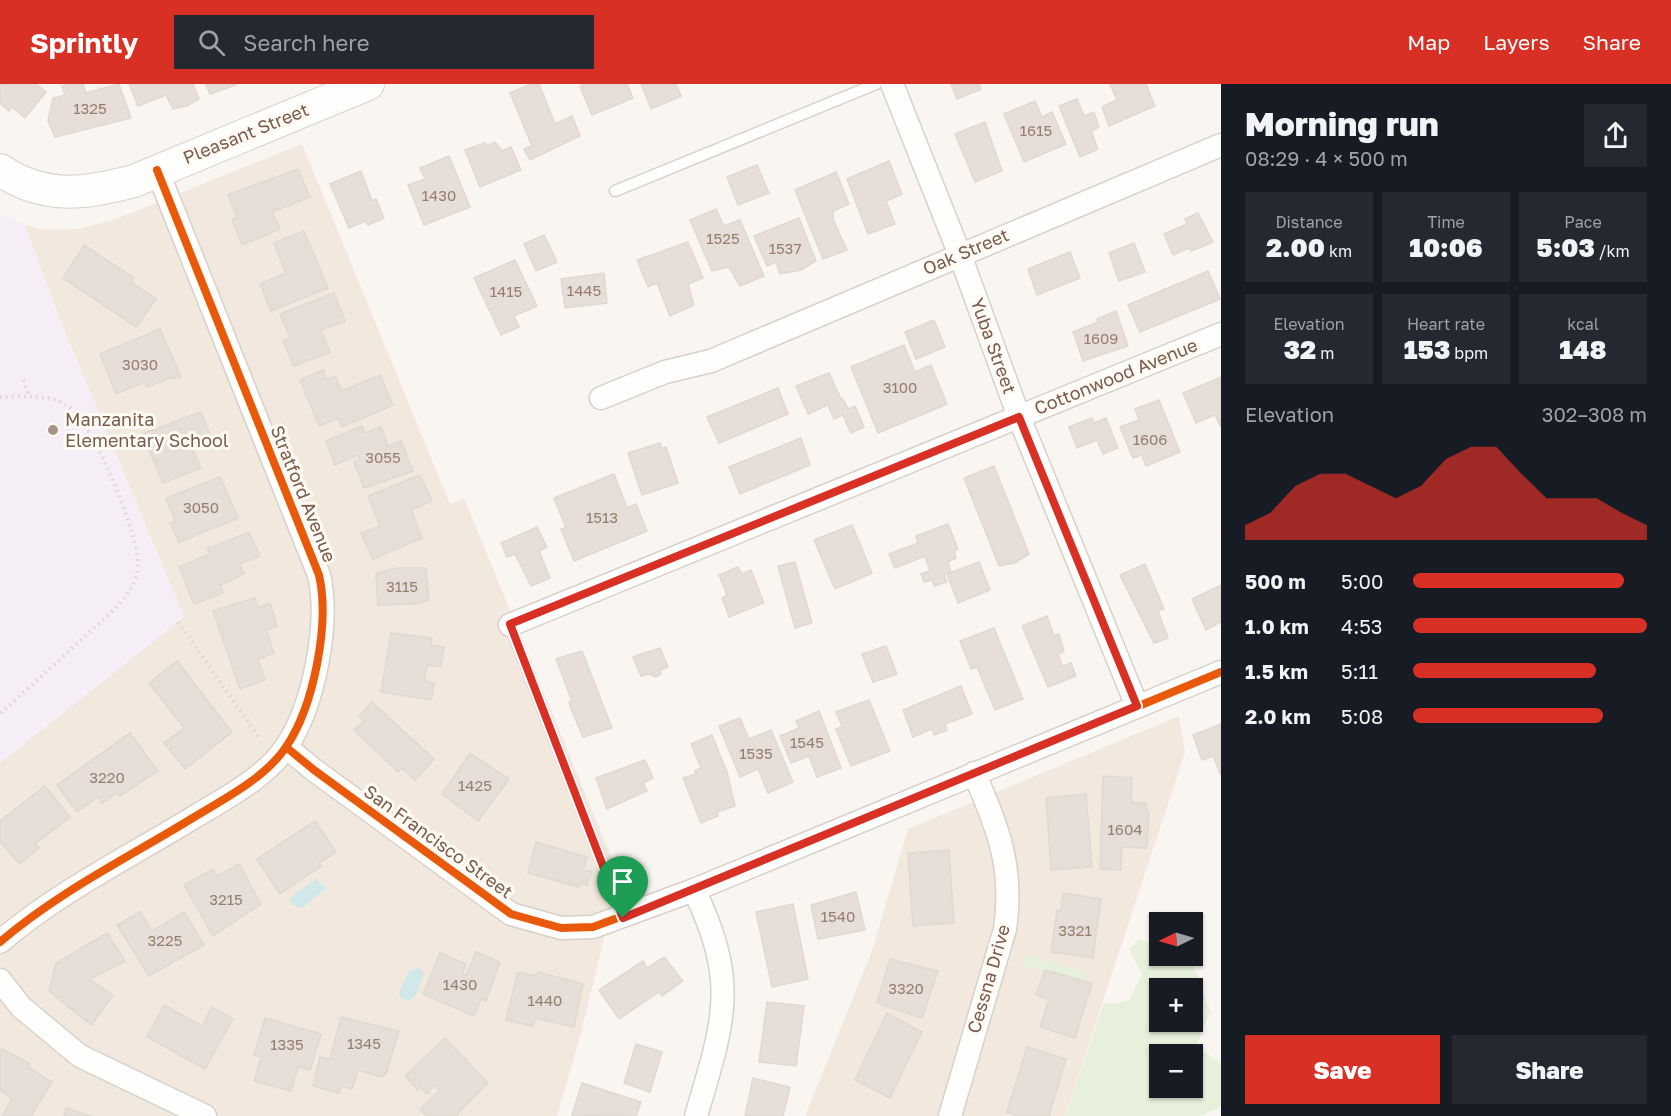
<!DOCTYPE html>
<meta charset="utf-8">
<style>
:root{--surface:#171b24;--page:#242831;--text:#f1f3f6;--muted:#9ea1a6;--accent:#d93025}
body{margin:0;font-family:"Golos Text",sans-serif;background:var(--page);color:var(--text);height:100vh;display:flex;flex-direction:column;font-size:22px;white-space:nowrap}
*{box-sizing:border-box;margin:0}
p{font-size:20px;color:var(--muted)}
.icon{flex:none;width:33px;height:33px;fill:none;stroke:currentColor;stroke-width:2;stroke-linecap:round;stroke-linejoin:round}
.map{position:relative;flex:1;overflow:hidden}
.sheet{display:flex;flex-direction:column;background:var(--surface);width:450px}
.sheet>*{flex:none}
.needle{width:39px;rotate:265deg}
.controls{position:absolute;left:1149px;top:828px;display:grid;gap:12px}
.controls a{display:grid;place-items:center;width:54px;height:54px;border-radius:0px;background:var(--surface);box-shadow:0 2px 4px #0004;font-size:30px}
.pin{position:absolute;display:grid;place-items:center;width:51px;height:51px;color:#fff;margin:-62px -26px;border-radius:50% 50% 50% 0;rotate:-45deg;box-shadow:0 0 6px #0007}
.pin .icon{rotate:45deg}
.round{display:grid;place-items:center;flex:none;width:63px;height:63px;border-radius:0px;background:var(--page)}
.headline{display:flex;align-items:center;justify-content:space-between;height:102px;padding:0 24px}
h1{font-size:33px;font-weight:800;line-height:45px}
.metrics{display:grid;grid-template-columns:repeat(3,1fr);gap:9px;height:102px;padding:6px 24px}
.metrics div{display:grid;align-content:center;border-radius:0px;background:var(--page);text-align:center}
.metrics b{font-size:26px;font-weight:800}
.metrics small{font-size:16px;font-weight:400}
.metrics p{font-size:16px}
.chart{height:168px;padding:12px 24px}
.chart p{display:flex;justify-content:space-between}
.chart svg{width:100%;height:108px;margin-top:6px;fill:var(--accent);opacity:.7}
.button{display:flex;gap:12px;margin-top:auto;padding:12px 24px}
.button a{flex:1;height:69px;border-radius:0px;background:var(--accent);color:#fff;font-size:24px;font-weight:800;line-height:69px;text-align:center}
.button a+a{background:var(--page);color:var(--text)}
ul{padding:0 24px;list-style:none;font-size:20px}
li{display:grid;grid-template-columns:96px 72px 1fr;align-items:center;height:45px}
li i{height:15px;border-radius:8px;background:var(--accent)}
header{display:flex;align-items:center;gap:36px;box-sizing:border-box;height:84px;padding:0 30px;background:var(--accent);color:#fff}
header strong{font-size:28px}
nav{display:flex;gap:33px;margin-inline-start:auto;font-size:21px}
.search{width:420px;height:54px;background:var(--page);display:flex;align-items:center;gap:15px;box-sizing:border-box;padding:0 21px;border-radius:0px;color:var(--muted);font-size:22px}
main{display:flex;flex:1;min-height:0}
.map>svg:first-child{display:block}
.residential{fill:#f2e8de}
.education{fill:#f6eef6}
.green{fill:#e7f0db;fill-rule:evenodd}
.water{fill:#d0e8ea}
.building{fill:#e6ded7;stroke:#e2d8d2;stroke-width:1.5}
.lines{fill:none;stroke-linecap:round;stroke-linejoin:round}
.lane-casing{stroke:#d7d1cb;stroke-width:13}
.street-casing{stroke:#d7d1cb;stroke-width:25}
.secondary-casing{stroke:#d9d2cb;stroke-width:34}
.path{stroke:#dcd5d0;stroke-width:4;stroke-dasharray:1.5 4.5;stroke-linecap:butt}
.lane{stroke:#fefefd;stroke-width:10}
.street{stroke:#fefefd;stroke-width:22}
.secondary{stroke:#fefefd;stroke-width:32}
.cycleway-casing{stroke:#fffaf3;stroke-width:11}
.cycleway{stroke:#e8590c;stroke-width:8}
.route-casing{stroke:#fff;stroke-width:12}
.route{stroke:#d93025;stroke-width:8}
.poi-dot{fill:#a69286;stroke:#fffaf3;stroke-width:2}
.labels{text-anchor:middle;stroke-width:6;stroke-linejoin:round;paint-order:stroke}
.number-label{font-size:15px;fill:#977e72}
.street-label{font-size:18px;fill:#7a5c4d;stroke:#fffaf3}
.poi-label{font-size:18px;fill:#7a5c4d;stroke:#fffaf3;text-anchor:start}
</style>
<header>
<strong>Sprintly</strong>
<div class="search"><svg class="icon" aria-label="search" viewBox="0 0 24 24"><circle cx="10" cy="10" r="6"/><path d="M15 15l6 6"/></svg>Search here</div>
<nav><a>Map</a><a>Layers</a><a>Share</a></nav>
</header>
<main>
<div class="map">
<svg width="1221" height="1032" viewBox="0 0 1221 1032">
<rect width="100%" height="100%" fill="#f9f5f0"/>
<g class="residential">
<polygon points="302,60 450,420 464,414 619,792 581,949 557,1032 0,1032 0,679 184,533 59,233 25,141 43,146 79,145 116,135"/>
<polygon points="1179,632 1185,668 1065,1032 805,1032 872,867 908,745"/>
</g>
<polygon class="education" points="0,130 25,141 59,233 184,533 0,679"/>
<g class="green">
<path d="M1139,855L1159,863L1160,872L1191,874L1210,927L1196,962L1221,980V1023L1199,1032H1065L1104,919L1114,920L1129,916L1142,890L1129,866ZM1192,904V938H1160V904ZM1192,970V1004H1160V970Z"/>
<polygon points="1025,870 1088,889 1087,898 1021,882"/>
</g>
<g class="water">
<polygon points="316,795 326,804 302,824 293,821 289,815"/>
<polygon points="419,883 424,890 416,911 408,917 400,914 399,909 409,888"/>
</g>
<g class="building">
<polygon points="0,0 36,0 46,8 25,34 12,23 9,27 0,19"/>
<polygon points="69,0 83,0 86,9 119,0 131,34 55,53 48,37 53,14 65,11 62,2"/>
<polygon points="129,0 193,0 199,15 187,22 173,25 166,11 138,22"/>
<polygon points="206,0 236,0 236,1 210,10"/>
<polygon points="531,0 539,0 555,40 572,32 580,52 530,76 524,65 532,62 510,9"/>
<polygon points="584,0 627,0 633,14 592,31 580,2"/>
<polygon points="641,0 676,0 681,12 651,25"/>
<polygon points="951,0 979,0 981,5 957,15"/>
<polygon points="1110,0 1146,0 1155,22 1109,42 1102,23 1117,16"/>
<polygon points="1077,15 1084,32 1094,28 1099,43 1091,47 1098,65 1080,73 1059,22"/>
<polygon points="1035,17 1042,33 1052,28 1066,60 1024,78 1004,30"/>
<polygon points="985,38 1002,87 975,98 955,50"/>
<polygon points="495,58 502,67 511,63 521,86 480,103 465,66 485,59 486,62"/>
<polygon points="449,72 470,123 424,141 408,101 425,95 420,84"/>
<polygon points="889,77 902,110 886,117 895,140 868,150 847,95"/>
<polygon points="757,81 769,109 738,121 727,93"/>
<polygon points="298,85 310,113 272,128 280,145 242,161 232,135 237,133 228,111"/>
<polygon points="361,87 372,117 376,115 384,134 368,141 366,137 349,144 330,100"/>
<polygon points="836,88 849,120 833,127 833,135 847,166 823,175 795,106"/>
<polygon points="716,125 724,142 740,136 764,192 740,202 729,183 712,187 690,136"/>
<polygon points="1198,129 1213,158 1191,167 1189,164 1173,171 1164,150 1187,140 1185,135"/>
<polygon points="799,134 816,177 801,186 780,190 776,178 767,182 754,152"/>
<polygon points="304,147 328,204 271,227 260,200 286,189 274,159"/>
<polygon points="544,151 557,178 536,187 524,160"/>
<polygon points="688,158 703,194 688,200 694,221 670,232 657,199 648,203 637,176"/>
<polygon points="1134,159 1145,188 1119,197 1109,169"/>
<polygon points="84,161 134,194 131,198 156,215 136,243 63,194"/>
<polygon points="1070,168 1080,194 1037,211 1028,185"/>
<polygon points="515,176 537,222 514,232 519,243 501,251 474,194"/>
<polygon points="1208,187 1220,215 1140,248 1128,221"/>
<polygon points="604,189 607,219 565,224 561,195"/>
<polygon points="334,209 345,237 321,246 330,268 294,282 283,257 290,254 280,230"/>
<polygon points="1116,227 1128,262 1083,277 1073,248 1098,238 1097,235"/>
<polygon points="934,236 945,263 916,275 905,248"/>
<polygon points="160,245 181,293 173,295 172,293 147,303 145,298 116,310 100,270"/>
<polygon points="904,261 915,288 931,281 947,320 878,349 851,283"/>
<polygon points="323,286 326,295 335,292 342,307 380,291 393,321 342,343 338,334 319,342 300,296"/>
<polygon points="829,289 841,315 843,315 848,325 855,322 864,343 851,349 843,331 834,335 828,321 808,330 796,302"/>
<polygon points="1221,293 1221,343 1215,331 1196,339 1183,309"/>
<polygon points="778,304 788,330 719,359 707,333"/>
<polygon points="1159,316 1180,368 1146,382 1142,371 1133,374 1120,343 1139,336 1135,325"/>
<polygon points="201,328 210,351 190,359 201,384 163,399 142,350"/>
<polygon points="1092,334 1094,339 1106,334 1118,364 1103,370 1097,356 1077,364 1069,343"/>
<polygon points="362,342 365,349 381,343 388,362 401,357 413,387 364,404 354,378 360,376 358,371 335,381 326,357"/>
<polygon points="801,354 810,381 740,410 729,383"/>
<polygon points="660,359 662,365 666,363 678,399 642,411 628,369"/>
<polygon points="994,382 1029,470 1015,479 999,482 964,394"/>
<polygon points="614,390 627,424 636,420 647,447 574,477 561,445 566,444 554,414"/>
<polygon points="420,391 432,417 411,426 422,454 373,475 361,449 380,442 368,412"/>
<polygon points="220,393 238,434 179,458 170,439 175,437 166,414"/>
<polygon points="948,440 958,465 954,467 956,474 948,478 951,488 944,491 947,498 934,502 932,496 924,498 921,490 930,487 925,472 895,484 889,470 918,459 916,452"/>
<polygon points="852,441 872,489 835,505 814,456"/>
<polygon points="537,443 547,463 539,467 550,494 531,502 515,470 507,473 501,459"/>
<polygon points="249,448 260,472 239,480 244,490 220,501 223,509 194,520 179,483 210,470 207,465"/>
<polygon points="795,478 812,539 795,544 778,482"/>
<polygon points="979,478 990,506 958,519 947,490"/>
<polygon points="1145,480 1164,525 1158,527 1168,554 1154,559 1120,491"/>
<polygon points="738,483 742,490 751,486 764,519 729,533 722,514 727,511 719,491"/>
<polygon points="397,484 426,484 429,516 416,520 378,521 376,489"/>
<polygon points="1221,501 1221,538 1206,546 1192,515"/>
<polygon points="255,514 258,523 270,519 277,542 266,546 274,569 258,575 265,596 240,605 213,527"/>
<polygon points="1047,532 1054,552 1059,550 1064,567 1058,570 1062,582 1071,579 1076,592 1048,603 1022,542"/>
<polygon points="994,544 1023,615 995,626 977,583 971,585 960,557"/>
<polygon points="391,549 432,554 431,561 444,563 441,583 427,581 424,597 435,599 431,616 381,608"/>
<polygon points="886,562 897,590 873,598 862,570"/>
<polygon points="660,564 668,583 660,586 661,590 656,593 649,590 641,592 633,573"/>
<polygon points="582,567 612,644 583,653 572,627 569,618 572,617 556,575"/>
<polygon points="177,577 232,648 185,685 164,659 184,644 149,599"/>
<polygon points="961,602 972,630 945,640 947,646 934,651 932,645 913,653 903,626"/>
<polygon points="869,616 890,667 851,682 836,645 842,642 836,628"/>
<polygon points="372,618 434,675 415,696 402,684 398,688 354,646 364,637 359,632"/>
<polygon points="819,627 841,684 817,693 809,672 791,679 780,652 799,644 796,637"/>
<polygon points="740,634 749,655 771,646 793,698 768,709 758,685 740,693 719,642"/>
<polygon points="1221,640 1221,691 1213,672 1202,676 1193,651"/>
<polygon points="130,649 158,687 120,712 117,709 102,720 98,713 77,728 57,701"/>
<polygon points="712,651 727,688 735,722 717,728 718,732 701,739 683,694 696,690 695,687 701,684 691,660"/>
<polygon points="470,669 509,695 478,737 442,710"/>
<polygon points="645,676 653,694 643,699 647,707 607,725 596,694"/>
<polygon points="1103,692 1132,694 1131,718 1145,719 1149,729 1147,764 1122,763 1121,786 1100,785"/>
<polygon points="45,702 70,733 35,760 39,764 19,780 0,757 0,737"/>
<polygon points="1086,710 1092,783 1051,786 1046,714"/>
<polygon points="315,737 336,768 319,779 321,782 280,810 257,775"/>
<polygon points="536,758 587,773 583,786 592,787 587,801 580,799 579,803 528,789"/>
<polygon points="949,766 954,839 913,842 908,769"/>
<polygon points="239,780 261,820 213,852 184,801 213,785 217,792"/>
<polygon points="856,808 865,846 818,855 811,821"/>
<polygon points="1063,809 1101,815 1093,874 1051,868 1057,826 1061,827"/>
<polygon points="793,820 808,895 772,903 756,828"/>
<polygon points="140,828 152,847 184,828 204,861 149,892 117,841"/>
<polygon points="107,849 125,877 90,895 113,912 91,941 49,907 56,879"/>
<polygon points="476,868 500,878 486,917 481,915 474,932 423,910 440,869 466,880 462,890 466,891"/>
<polygon points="664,873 683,897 662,912 659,908 619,935 599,906 643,877 647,884"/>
<polygon points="890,875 938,887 922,934 877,919"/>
<polygon points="1045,886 1092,899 1075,954 1040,943 1049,915 1036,911"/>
<polygon points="518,888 537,892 538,888 583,900 574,943 535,934 533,942 506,936"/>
<polygon points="767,918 804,922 796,982 759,978"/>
<polygon points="164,921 202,942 212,923 233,935 205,985 147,953"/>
<polygon points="887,929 922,948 890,1014 855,996"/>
<polygon points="341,933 399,947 386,990 381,993 358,986 352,1005 341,1002 339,1009 313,1002 320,973 330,975"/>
<polygon points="265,934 321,950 310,986 298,983 291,1007 254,997 261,973 254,971"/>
<polygon points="445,954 488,999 455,1032 427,1032 420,1025 440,1006 434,1001 427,1010 420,1003 418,1006 405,992"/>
<polygon points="636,960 662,968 650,1008 624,999"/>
<polygon points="1027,963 1066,975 1049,1032 1019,1032 1007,1028"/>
<polygon points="0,964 30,980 28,983 52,998 31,1032 2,1032 12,1015 0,1006"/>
<polygon points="753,994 790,1003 783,1032 745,1032"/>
<polygon points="582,999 641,1018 636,1032 572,1031"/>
<polygon points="66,1024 91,1032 64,1032"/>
</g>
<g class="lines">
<g class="lane-casing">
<g id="lane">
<polyline points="615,107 876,0"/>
<polyline points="510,541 623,833"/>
</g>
</g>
<g class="street-casing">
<g id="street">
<polyline points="892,0 960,171 1019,333 1137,622"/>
<polyline points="601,314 665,288 711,277 1221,61"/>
<polyline points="510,541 1221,250"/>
<polyline points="286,663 314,686 511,830 561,844 593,843 694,806 1221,588"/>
<path d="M694,806C739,899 724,937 696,1032"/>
<path d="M0,858C58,808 131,772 196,732C226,714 266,693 286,663C314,622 330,539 319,491L157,86"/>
<polyline points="0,896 21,923 80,972 205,1032"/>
<path d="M950,1032L1005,845C1014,783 998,744 974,689"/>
</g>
</g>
<g class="secondary-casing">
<path id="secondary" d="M0,86C45,116 85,110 134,97L368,0"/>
</g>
<g class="path">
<polyline points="24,296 29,313"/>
<path d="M0,313C24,313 52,309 71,324C94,342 138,449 138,479C138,497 128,510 117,523L0,630"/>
<polyline points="178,538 260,655"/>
</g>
<use href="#lane" class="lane"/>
<use href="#street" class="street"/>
<use href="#secondary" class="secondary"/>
<g class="cycleway-casing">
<g id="cycleway">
<polyline points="286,663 314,686 511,830 561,844 593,843 694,806 1221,588"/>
<path d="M0,858C58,808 131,772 196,732C226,714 266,693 286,663C314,622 330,539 319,491L157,86"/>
</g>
</g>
<use href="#cycleway" class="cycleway"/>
</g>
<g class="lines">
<g class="route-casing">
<polygon id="route" points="1019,333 1137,622 623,834 510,540"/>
</g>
<use href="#route" class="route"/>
</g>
<circle class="poi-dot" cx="53" cy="346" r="6"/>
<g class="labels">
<g class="number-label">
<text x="90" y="30">1325</text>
<text x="1036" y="52">1615</text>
<text x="439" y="117">1430</text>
<text x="723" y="160">1525</text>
<text x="785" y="170">1537</text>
<text x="584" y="212">1445</text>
<text x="506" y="213">1415</text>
<text x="1101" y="260">1609</text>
<text x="140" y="286">3030</text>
<text x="900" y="309">3100</text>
<text x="1150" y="361">1606</text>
<text x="383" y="379">3055</text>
<text x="201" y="429">3050</text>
<text x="602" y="439">1513</text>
<text x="402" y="508">3115</text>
<text x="807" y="664">1545</text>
<text x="756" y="675">1535</text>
<text x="107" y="699">3220</text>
<text x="475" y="707">1425</text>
<text x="1125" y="751">1604</text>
<text x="226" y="821">3215</text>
<text x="838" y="838">1540</text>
<text x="1075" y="852">3321</text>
<text x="165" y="862">3225</text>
<text x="460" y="906">1430</text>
<text x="906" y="910">3320</text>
<text x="545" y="922">1440</text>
<text x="364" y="965">1345</text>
<text x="287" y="966">1335</text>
</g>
<g class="street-label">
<text transform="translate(246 50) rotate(-22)" y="6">Pleasant Street</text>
<text transform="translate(966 168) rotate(-23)" y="6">Oak Street</text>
<text transform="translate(993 262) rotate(70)" y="6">Yuba Street</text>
<text transform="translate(1116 293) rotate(-22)" y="6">Cottonwood Avenue</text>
<text transform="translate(303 410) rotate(68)" y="6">Stratford Avenue</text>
<text transform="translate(438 758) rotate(36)" y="6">San Francisco Street</text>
<text transform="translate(989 895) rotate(-74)" y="6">Cessna Drive</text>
</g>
<g class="poi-label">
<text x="65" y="342">Manzanita<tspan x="65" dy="21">Elementary School</tspan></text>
</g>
</g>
</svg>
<div class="controls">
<a><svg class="needle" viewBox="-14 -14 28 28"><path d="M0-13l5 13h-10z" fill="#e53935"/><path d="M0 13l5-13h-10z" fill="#9ea1a6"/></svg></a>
<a>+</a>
<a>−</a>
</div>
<div class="pin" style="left:623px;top:834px;background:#1e9e55"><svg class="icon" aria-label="arrive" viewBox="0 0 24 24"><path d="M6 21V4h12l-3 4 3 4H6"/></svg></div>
</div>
<section class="sheet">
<div class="headline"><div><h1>Morning run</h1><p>08:29 · 4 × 500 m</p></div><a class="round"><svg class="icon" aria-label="share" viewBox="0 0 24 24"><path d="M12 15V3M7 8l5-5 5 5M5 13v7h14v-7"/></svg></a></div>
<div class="metrics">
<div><p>Distance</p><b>2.00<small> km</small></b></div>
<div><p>Time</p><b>10:06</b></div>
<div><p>Pace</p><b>5:03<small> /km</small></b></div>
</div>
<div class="metrics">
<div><p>Elevation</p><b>32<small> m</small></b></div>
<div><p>Heart rate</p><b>153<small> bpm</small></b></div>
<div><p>kcal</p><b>148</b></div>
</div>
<div class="chart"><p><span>Elevation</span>302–308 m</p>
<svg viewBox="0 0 160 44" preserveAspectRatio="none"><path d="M0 44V38L10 33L20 22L30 17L40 17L50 22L60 27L70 22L80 11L90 6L100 6L110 17L120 27L130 27L140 27L150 33L160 38V44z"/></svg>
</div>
<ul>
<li><b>500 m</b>5:00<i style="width:90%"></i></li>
<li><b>1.0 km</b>4:53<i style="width:100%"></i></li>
<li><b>1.5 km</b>5:11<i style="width:78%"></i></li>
<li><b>2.0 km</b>5:08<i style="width:81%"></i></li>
</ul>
<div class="button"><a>Save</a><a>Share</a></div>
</section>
</main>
